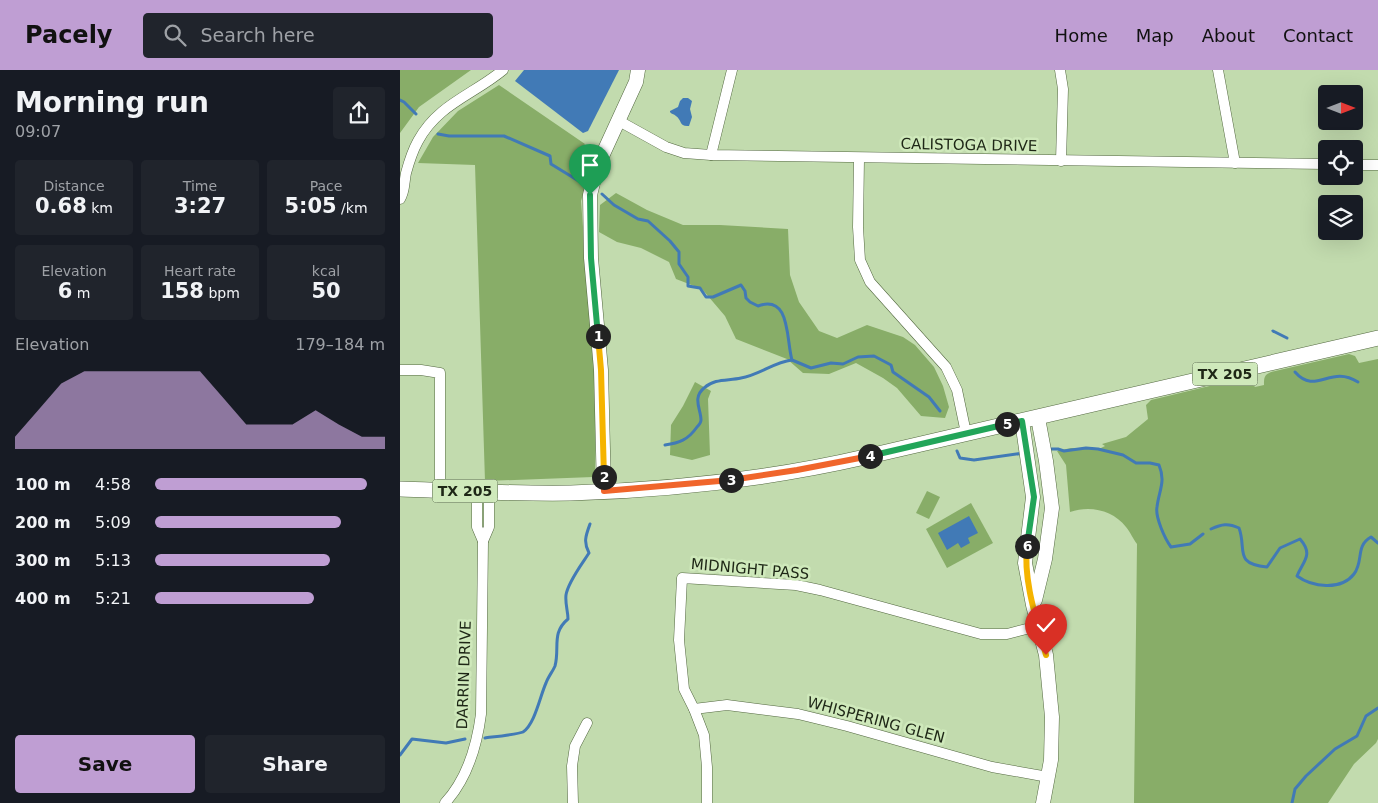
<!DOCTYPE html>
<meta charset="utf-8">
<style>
:root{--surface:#171b24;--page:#20242c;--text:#f1f3f6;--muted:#9ea1a6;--accent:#bf9ed3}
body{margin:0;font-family:"DejaVu Sans",sans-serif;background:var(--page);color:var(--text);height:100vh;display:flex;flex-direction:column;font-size:19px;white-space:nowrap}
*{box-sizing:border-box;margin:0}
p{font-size:16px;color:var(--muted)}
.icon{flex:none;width:28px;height:28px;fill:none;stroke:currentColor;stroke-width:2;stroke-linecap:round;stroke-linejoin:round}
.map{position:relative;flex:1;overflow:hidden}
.details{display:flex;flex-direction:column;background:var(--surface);width:400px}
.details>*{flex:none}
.needle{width:32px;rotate:90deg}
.fabs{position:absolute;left:918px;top:15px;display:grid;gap:10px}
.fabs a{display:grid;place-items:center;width:45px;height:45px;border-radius:5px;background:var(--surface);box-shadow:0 5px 20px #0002;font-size:25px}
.pin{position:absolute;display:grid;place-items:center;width:42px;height:42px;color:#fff;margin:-51px -21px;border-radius:50% 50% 50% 0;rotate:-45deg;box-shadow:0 0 5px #0007}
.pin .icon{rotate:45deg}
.km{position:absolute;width:25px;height:25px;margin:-12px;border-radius:50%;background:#222;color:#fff;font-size:14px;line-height:25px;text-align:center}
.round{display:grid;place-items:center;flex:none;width:52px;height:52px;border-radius:5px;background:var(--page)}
.head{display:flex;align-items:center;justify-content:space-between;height:85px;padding:0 15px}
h1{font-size:28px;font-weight:700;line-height:38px}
.metrics{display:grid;grid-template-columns:repeat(3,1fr);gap:8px;height:85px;padding:5px 15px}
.metrics div{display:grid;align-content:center;border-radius:5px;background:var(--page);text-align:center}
.metrics b{font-size:21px;font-weight:700}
.metrics small{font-size:14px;font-weight:400}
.metrics p{font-size:14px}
.chart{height:140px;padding:10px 15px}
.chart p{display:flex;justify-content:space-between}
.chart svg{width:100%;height:90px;margin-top:5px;fill:var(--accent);opacity:.7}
.action{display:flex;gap:10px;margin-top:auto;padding:10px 15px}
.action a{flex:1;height:58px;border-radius:5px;background:var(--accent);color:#111;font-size:20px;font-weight:700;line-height:58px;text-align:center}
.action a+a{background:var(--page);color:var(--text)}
ul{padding:0 15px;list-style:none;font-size:16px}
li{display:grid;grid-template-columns:80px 60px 1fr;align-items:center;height:38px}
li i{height:12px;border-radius:6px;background:var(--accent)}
header{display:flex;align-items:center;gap:30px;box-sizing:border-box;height:70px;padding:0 25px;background:var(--accent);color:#111}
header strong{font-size:24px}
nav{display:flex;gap:28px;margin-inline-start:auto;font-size:18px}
.search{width:350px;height:45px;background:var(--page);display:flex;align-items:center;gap:12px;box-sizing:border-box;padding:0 18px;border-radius:5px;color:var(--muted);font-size:19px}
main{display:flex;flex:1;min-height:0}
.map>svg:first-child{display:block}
.green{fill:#88ad68}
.water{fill:#417ab6}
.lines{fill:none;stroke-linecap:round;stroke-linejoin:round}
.stream{stroke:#417ab6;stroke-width:3}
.street-casing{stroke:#536840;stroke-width:11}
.secondary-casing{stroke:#536840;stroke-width:15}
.primary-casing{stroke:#536840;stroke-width:16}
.street{stroke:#fff;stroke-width:10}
.secondary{stroke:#fff;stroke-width:14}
.primary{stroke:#fff;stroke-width:15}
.split-1-casing{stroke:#fff;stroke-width:10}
.split-2-casing{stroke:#fff;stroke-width:10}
.split-3-casing{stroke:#fff;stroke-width:10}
.split-4-casing{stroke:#fff;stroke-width:10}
.split-5-casing{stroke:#fff;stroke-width:10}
.split-6-casing{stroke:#fff;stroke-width:10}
.split-7-casing{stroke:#fff;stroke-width:10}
.split-1{stroke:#22a559;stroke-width:6}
.split-2{stroke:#f5b400;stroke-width:6}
.split-3{stroke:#f0652b;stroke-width:6}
.split-4{stroke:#f0652b;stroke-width:6}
.split-5{stroke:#22a559;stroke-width:6}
.split-6{stroke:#22a559;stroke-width:6}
.split-7{stroke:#f5b400;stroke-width:6}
.labels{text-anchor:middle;stroke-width:5;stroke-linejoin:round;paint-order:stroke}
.shield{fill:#cfe9bb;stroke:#536148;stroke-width:1}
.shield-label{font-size:14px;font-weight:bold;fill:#1e2716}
.street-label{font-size:15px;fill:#1e2716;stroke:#cfe9bb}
</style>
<header>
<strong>Pacely</strong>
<div class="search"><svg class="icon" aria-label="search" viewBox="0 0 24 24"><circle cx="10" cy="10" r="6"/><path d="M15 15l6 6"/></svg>Search here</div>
<nav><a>Home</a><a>Map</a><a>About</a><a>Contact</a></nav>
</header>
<main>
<section class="details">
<div class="head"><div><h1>Morning run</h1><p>09:07</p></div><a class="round"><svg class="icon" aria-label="share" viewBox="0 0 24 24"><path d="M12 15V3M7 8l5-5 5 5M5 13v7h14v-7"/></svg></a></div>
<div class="metrics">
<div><p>Distance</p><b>0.68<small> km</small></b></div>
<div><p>Time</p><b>3:27</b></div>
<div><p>Pace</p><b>5:05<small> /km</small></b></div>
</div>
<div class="metrics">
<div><p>Elevation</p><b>6<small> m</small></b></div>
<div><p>Heart rate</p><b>158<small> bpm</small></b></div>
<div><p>kcal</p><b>50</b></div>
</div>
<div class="chart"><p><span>Elevation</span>179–184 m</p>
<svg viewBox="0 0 160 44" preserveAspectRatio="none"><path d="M0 44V38L10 25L20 12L30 6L40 6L50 6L60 6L70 6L80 6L90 19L100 32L110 32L120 32L130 25L140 32L150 38L160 38V44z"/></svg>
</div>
<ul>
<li><b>100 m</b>4:58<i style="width:92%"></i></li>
<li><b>200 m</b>5:09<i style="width:81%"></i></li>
<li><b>300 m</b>5:13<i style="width:76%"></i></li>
<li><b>400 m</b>5:21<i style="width:69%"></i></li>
</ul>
<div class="action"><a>Save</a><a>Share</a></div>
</section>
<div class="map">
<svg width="978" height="733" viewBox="0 0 978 733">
<rect width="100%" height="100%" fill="#c2dbae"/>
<g class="green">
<polygon points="0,0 71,0 19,37 0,63"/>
<polygon points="99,15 185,74 177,86 192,95 181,131 196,328 195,399 193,407 85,411 75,95 18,93 33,67 58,41"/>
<polygon points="216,123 247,140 283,155 320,155 388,159 390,205 399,232 419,261 437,268 467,255 503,267 515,275 534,297 543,316 549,337 545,348 521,346 497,318 483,308 456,293 429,304 403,303 387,289 336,269 325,246 302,219 276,209 269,192 241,178 217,172 199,162 200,135"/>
<path d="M949,284L955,286L959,293L978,289V669L976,673L954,694L928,733H734L737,474C733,469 731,463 726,457C713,440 690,435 670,442L666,395L657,381L671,378H701L705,376L702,374L726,367L748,349L746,335L751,330L843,308L849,309L855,317L864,315C864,308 864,305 871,302Z"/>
<polygon points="295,312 311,321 308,329 310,385 292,390 270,385 271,355 283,336"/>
<polygon points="527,421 540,427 529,449 516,443"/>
<polygon points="571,433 593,473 547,498 526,459"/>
</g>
<g class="water">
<polygon points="124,0 219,0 188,61 183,63 115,11"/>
<path d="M283,28H288L292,31L290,39L292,47L289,56C279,57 282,50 276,46C274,44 271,44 270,42V41L278,37L280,31Z"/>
<polygon points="569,446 578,463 568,468 570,473 561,478 558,473 547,480 538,463"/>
</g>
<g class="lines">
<g class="stream">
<polyline points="0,30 4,32 16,44"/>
<polyline points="38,64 49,66 104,66 150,86 151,94 182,113"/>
<path d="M202,124L214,135L238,149L248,151L270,171L279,182V194L288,207V216L300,218L306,227H313L341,215L345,221L346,228L350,232L358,236C391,224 386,270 392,290L411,298L431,293L443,294L458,287L474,286L491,295L493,302L529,327L540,341"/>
<polyline points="873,261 887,268"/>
<path d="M895,302C916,326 930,294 958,312"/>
<path d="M265,375C279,373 288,370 297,357C299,355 301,353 301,350C301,339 292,328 304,318C315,308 328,311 341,308C359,305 374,292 392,290"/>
<path d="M647,379H658L664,381L686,378L698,379L723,385L736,393H750L759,395C766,412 759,420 757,437C755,447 765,469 771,477L790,474L803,464"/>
<polyline points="557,381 560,388 574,390 624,383"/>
<path d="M811,459C822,454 828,453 839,458C847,479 833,494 867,497L880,478L900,469C914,485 903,491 897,506C912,517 941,521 954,504C964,491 955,476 971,467L978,473"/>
<path d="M85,668C92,667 119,664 123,662C135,654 140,626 146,613C148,607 153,601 155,596C160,578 151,563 168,549C168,541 165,534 166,525C168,512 182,494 189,483C183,472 186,465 190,454"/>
<polyline points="0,685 12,669 46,673 65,669"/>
<polyline points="892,733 895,719 906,706 935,679 957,666 966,646 978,638"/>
</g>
<g class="street-casing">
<g id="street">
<polyline points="660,0 663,19 661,91"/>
<polyline points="818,0 835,93"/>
<polyline points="219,51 266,77 284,83 311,85 926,94"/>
<polyline points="311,85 332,0"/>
<polyline points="459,89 458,157 460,190 470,212 546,297 557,320 566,363"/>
<polyline points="954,95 978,95"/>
<path d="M0,129C5,121 4,112 6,103C9,92 13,80 18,71C38,34 73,25 103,0"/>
<polyline points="0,300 21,300 40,303 40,421"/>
<polyline points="83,471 89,457 89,422"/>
<polyline points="294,639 327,635 398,644 447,656 592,697 648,707"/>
<path d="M45,733C67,709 77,675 81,644L83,471L77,457V422"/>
<polyline points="173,733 172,696 175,676 187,653"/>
<polyline points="307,733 307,697 304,665 294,639 284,619 279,570 282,508 396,515 420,520 581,564 607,564 638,556"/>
</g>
</g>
<g class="secondary-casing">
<g id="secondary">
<polyline points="622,351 633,427 625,493 633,535 646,585 652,647 651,690 643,733"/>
<polyline points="204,421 201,300 191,188 190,125 197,97 236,12 238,0"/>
<polyline points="635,530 645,489 652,438 646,391 638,348"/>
</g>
</g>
<g class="primary-casing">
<path id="primary" d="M0,419C57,421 114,424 171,423C269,420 369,409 465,387L978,268"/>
</g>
<use href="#street" class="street"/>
<use href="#secondary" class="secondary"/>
<use href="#primary" class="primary"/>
</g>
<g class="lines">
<g class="split-1-casing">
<polyline id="split-1" points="190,125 191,188 198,266"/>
</g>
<g class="split-2-casing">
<polyline id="split-2" points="198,266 201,300 204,407"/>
</g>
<g class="split-3-casing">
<polyline id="split-3" points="204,407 204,421 331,410"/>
</g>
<g class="split-4-casing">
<polyline id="split-4" points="331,410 397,400 470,386"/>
</g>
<g class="split-5-casing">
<polyline id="split-5" points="470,386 607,354"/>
</g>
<g class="split-6-casing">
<polyline id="split-6" points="607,354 622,351 634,427 627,476"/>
</g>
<g class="split-7-casing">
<path id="split-7" d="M627,476C623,511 637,551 646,585"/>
</g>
<use href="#split-1" class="split-1"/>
<use href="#split-2" class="split-2"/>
<use href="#split-3" class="split-3"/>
<use href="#split-4" class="split-4"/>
<use href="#split-5" class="split-5"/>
<use href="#split-6" class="split-6"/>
<use href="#split-7" class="split-7"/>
</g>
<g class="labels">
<g class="shield">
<rect x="792.5" y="292.5" width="65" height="23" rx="4"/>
<rect x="32.5" y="409.5" width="65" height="23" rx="4"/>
</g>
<g class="shield-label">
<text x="825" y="309">TX 205</text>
<text x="65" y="426">TX 205</text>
</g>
<g class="street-label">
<text transform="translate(569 75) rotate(1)" y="5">CALISTOGA DRIVE</text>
<text transform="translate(350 499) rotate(5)" y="5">MIDNIGHT PASS</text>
<text transform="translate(64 605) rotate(-88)" y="5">DARRIN DRIVE</text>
<text transform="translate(476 650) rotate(15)" y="5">WHISPERING GLEN</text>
</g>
</g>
</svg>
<div class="fabs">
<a><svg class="needle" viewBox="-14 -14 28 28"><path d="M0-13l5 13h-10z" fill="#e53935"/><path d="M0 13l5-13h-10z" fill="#9ea1a6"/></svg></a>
<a><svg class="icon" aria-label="locate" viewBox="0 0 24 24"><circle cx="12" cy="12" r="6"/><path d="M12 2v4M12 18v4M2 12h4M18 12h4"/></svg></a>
<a><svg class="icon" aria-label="layers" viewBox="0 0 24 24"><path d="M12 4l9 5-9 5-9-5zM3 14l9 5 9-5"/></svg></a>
</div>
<div class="pin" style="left:190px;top:125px;background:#1e9e55"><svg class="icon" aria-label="arrive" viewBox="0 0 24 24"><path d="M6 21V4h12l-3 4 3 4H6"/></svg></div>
<div class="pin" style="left:646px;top:585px;background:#d93025"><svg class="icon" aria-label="check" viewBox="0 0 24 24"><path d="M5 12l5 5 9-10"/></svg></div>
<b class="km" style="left:198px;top:266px">1</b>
<b class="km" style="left:204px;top:407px">2</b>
<b class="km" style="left:331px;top:410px">3</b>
<b class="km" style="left:470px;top:386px">4</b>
<b class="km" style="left:607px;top:354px">5</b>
<b class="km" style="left:627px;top:476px">6</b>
</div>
</main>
